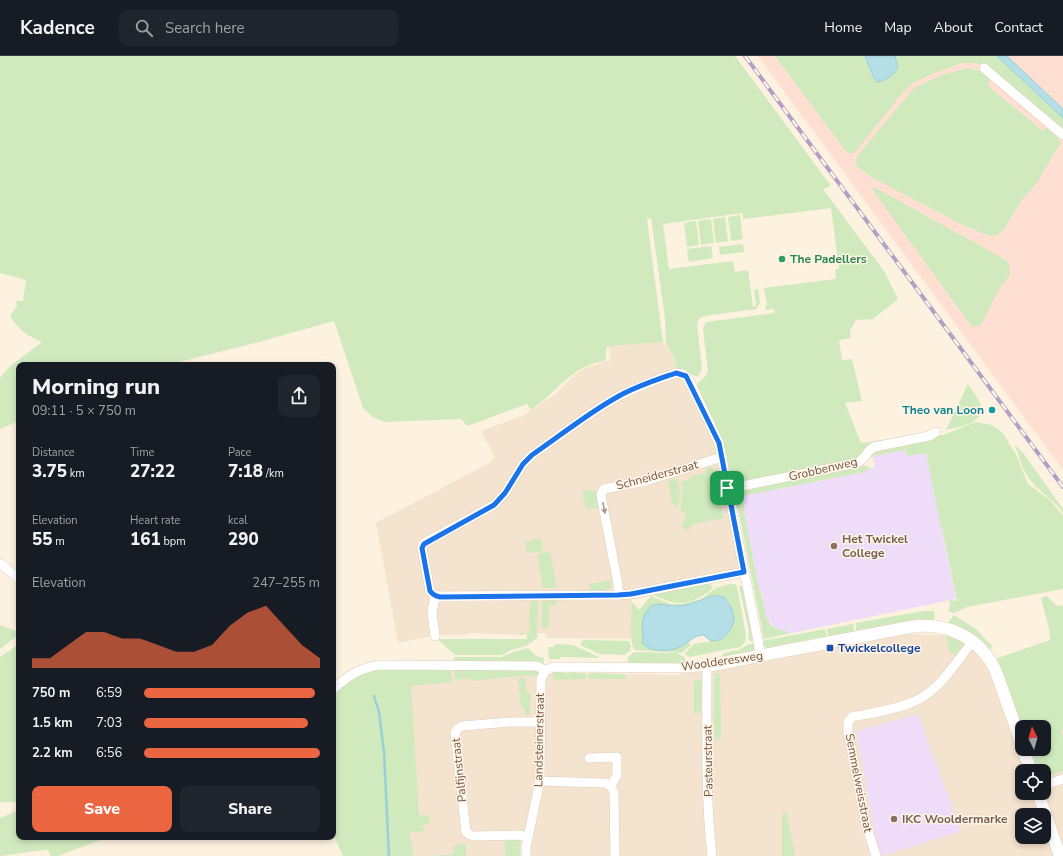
<!DOCTYPE html>
<meta charset="utf-8">
<style>
:root{--surface:#171b24;--page:#20242c;--text:#f1f3f6;--muted:#9ea1a6;--line:#363941;--accent:#eb6540}
body{margin:0;font-family:"Nunito Sans",sans-serif;background:var(--page);color:var(--text);height:100vh;display:flex;flex-direction:column;font-size:15px;white-space:nowrap}
*{box-sizing:border-box;margin:0}
p{font-size:13px;color:var(--muted)}
.icon{flex:none;width:22px;height:22px;fill:none;stroke:currentColor;stroke-width:2;stroke-linecap:round;stroke-linejoin:round}
.map{position:relative;flex:1;overflow:hidden}
.sheet{position:absolute;left:16px;top:306px;width:320px;height:478px;display:flex;flex-direction:column;background:var(--surface);border-radius:8px;box-shadow:0 2px 6px #0003}
.sheet>*{flex:none}
.needle{width:26px;rotate:355deg}
.controls{position:absolute;left:1015px;top:664px;display:grid;gap:8px}
.controls a{display:grid;place-items:center;width:36px;height:36px;border-radius:8px;background:var(--surface);box-shadow:0 2px 6px #0003;font-size:20px}
.pin{position:absolute;display:grid;place-items:center;width:34px;height:34px;color:#fff;margin:-17px;border-radius:8px;box-shadow:0 2px 6px #0006}
.round{display:grid;place-items:center;flex:none;width:42px;height:42px;border-radius:8px;background:var(--page)}
.overview{display:flex;align-items:center;justify-content:space-between;height:68px;padding:0 16px}
h1{font-size:22px;font-weight:800;line-height:30px}
.metrics{display:grid;grid-template-columns:repeat(3,1fr);gap:6px;height:68px;padding:4px 16px}
.metrics div{display:grid;align-content:center}
.metrics b{font-size:17px;font-weight:800}
.metrics small{font-size:11px;font-weight:400}
.metrics p{font-size:11px}
.chart{height:112px;padding:8px 16px}
.chart p{display:flex;justify-content:space-between}
.chart svg{width:100%;height:72px;margin-top:4px;fill:var(--accent);opacity:.7}
.cta{display:flex;gap:8px;margin-top:auto;padding:8px 16px}
.cta a{flex:1;height:46px;border-radius:8px;background:var(--accent);color:#fff;font-size:16px;font-weight:800;line-height:46px;text-align:center}
.cta a+a{background:var(--page);color:var(--text)}
ul{padding:0 16px;list-style:none;font-size:13px}
li{display:grid;grid-template-columns:64px 48px 1fr;align-items:center;height:30px}
li i{height:10px;border-radius:5px;background:var(--accent)}
header{display:flex;align-items:center;gap:24px;box-sizing:border-box;height:56px;padding:0 20px;background:var(--surface);border-bottom:1px solid var(--line)}
header strong{font-size:19px}
nav{display:flex;gap:22px;margin-inline-start:auto;font-size:14px}
.search{width:280px;height:36px;background:var(--page);display:flex;align-items:center;gap:10px;box-sizing:border-box;padding:0 14px;border-radius:8px;color:var(--muted);font-size:15px}
.map>svg:first-child{display:block}
.residential{fill:#f4e3ce;fill-rule:evenodd}
.commercial{fill:#fedfd2}
.education{fill:#eedcf9}
.green{fill:#d0eabe}
.water{fill:#b4dfe6;stroke:#9acfd8}
.lines{fill:none;stroke-linecap:round;stroke-linejoin:round}
.stream{stroke:#9acfd8;stroke-width:2.5}
.street-casing{stroke:#e1cdbb;stroke-width:10}
.secondary-casing{stroke:#e6ceb9;stroke-width:13}
.street{stroke:#fff;stroke-width:9}
.secondary{stroke:#fff;stroke-width:12}
.rail-casing{stroke:#b39fc5;stroke-width:4}
.rail{stroke:#fff5e6;stroke-width:2.5;stroke-dasharray:8;stroke-linecap:butt}
.oneway{fill:#ac9a90}
.route-casing{stroke:#fff;stroke-width:8}
.route{stroke:#1a73e8;stroke-width:5}
.leisure-dot{fill:#2e9e5b;stroke:#fff5e6;stroke-width:1.5}
.culture-dot{fill:#0f9aa8;stroke:#fff5e6;stroke-width:1.5}
.education-dot{fill:#8d6e63;stroke:#fff5e6;stroke-width:1.5}
.transit-dot{fill:#1a4fb4;stroke:#fff5e6;stroke-width:1.5}
.labels{text-anchor:middle;stroke-width:3;stroke-linejoin:round;paint-order:stroke}
.leisure-label{font-size:12px;font-weight:bold;fill:#27864d;stroke:#fff5e6;text-anchor:start}
.culture-label{font-size:12px;font-weight:bold;fill:#0d838f;stroke:#fff5e6;text-anchor:end}
.street-label{font-size:12px;fill:#745646;stroke:#fff5e6}
.education-label{font-size:12px;font-weight:bold;fill:#785e54;stroke:#fff5e6;text-anchor:start}
.transit-label{font-size:12px;font-weight:bold;fill:#164399;stroke:#fff5e6;text-anchor:start}
</style>
<header>
<strong>Kadence</strong>
<div class="search"><svg class="icon" aria-label="search" viewBox="0 0 24 24"><circle cx="10" cy="10" r="6"/><path d="M15 15l6 6"/></svg>Search here</div>
<nav><a>Home</a><a>Map</a><a>About</a><a>Contact</a></nav>
</header>
<div class="map">
<svg width="1063" height="800" viewBox="0 0 1063 800">
<rect width="100%" height="100%" fill="#fdf1df"/>
<g class="residential">
<polygon points="666,286 678,313 685,313 690,319 723,388 749,518 653,537 653,539 651,540 633,543 632,544 631,583 548,582 547,581 546,577 520,577 520,579 467,577 467,579 437,579 398,587 376,467 491,406 495,401 482,377 483,374 523,360 557,337 573,320 585,312 611,304 609,290"/>
<path d="M910,578L957,580L985,605L1016,689L1022,687V693H1044V679L1063,673V800H401L409,612L559,614L562,617H570L573,615L576,617L583,618L680,619L682,616H706L757,604ZM1022,715H1044V737H1022ZM1022,759H1044V781H1022Z"/>
</g>
<polygon class="commercial" points="758,0 1063,0 1063,414"/>
<g class="education">
<polygon points="905,394 907,400 926,397 956,543 787,578 786,575 777,573 767,564 762,537 759,534 744,455 745,454 743,440 865,416 865,414 875,411 873,400"/>
<polygon points="918,658 961,775 882,800 877,787 856,675"/>
</g>
<g class="green">
<path d="M0,0H735L831,130L823,133L884,215L898,243L873,263L856,264L850,275L851,282L839,284L842,304L852,303L862,345L845,347L861,387L888,383L889,386L859,403L737,427L731,423L697,330C699,324 706,322 708,315L703,272L706,266L775,257L774,253L765,254L767,248L764,232L835,223L836,221L835,213H839L831,152L743,163V157L663,168L669,213L733,205L735,216L748,214L753,251L756,249L754,234L758,233L760,247L756,253L704,260L699,263L697,269L702,312C698,327 691,318 685,313H677L674,307L676,306L666,286L665,262L651,162L647,163L663,286L611,290L607,291L605,305C572,309 556,337 531,354L527,348L467,370L461,363L385,366L373,361L363,352L334,265L251,288L167,309H19V365L0,373V322L9,311L42,286C25,278 21,276 10,260L17,250L16,245H23L26,224L0,217Z"/>
<polygon points="775,0 865,0 874,22 877,26 880,25 897,6 895,0 997,0 1063,62 1063,75 986,11 977,7 962,7 937,16 913,27 904,35 856,95 853,97 847,97"/>
<polygon points="967,12 981,15 992,23 987,29 1043,75 1048,70 1061,86 1037,127 1022,144 1007,168 1005,172 997,179 989,180 963,169 873,122 857,111 856,104 858,99 914,32 939,20"/>
<polygon points="874,131 1006,204 1009,208 1010,219 999,233 981,269 972,271 872,133"/>
<polygon points="740,159 743,183 731,185 728,161"/>
<polygon points="725,161 728,185 716,187 713,163"/>
<polygon points="711,163 714,187 701,189 698,165"/>
<polygon points="696,165 699,189 687,191 684,167"/>
<polygon points="743,188 744,196 720,199 719,191"/>
<polygon points="711,190 713,202 689,206 687,193"/>
<path d="M968,328C972,334 977,341 980,347C988,368 958,371 946,374Z"/>
<polygon points="976,366 992,369 1003,377 1016,399 1028,428 1050,444 1063,460 1063,533 967,551 954,557 948,555 950,549 949,544 957,545 942,472 941,472 926,397 907,400 905,394 873,400 873,401 867,403 872,395 939,379 943,379"/>
<path d="M1015,389L1024,398L1063,453V457C1054,444 1041,437 1032,426C1023,416 1019,401 1015,389Z"/>
<path d="M860,409L867,410L871,412L865,414V416L743,440L745,454L744,455L759,533C767,546 761,566 777,573C779,574 784,574 787,575V578L764,583L735,437L738,434Z"/>
<polygon points="713,411 717,432 722,434 724,440 719,441 724,462 693,468 690,472 691,473 684,474 682,467 686,464 684,456 680,454 683,436 681,426 688,424 691,420 706,417 707,412"/>
<polygon points="676,422 678,423 680,436 678,452 672,447 668,425"/>
<polygon points="590,434 596,436 598,437 599,452 586,453 582,435"/>
<polygon points="538,482 541,484 543,494 542,495 531,497 530,496 527,496 525,486 533,485 533,483"/>
<polygon points="549,496 550,497 557,532 543,532 537,498"/>
<polygon points="611,524 611,531 605,534 605,536 590,536 589,528"/>
<path d="M708,526L713,532C702,541 687,550 671,546C665,544 659,541 653,539V537Z"/>
<path d="M730,528H735L737,531L746,579L745,586L740,591L690,601L684,598L694,588L706,586L708,587L710,584L714,583L716,585L730,547L729,546H702L687,550L642,585L649,592L654,593L688,586L691,589L682,597L635,594C628,585 632,558 632,546L639,554L651,540L670,548H682L701,543L716,532Z"/>
<polygon points="739,530 743,530 754,585 750,585 748,583 749,575"/>
<polygon points="1047,540 1056,549 1063,550 1063,674 1061,675 1063,681 1063,715 1044,721 1044,715 1036,715 1028,693 1044,693 1044,671 1022,671 995,603 1050,584 1049,572 1041,542"/>
<polygon points="538,545 537,582 526,590 511,594 502,599 455,599 437,583 527,583 527,578 520,579 520,577 529,577 530,546"/>
<polygon points="542,545 557,545 557,549 549,549 549,572 542,572"/>
<polygon points="924,555 934,555 935,562 933,565 923,565 920,563 886,569 884,572 874,574 871,572 861,573 857,577 855,567"/>
<polygon points="954,559 976,573 993,591 989,594 947,568"/>
<polygon points="853,568 855,577 828,581 827,573"/>
<polygon points="0,569 19,576 19,578 0,593"/>
<polygon points="825,573 827,583 819,584 816,582 781,589 778,592 768,593 763,589 762,585"/>
<polygon points="945,576 963,586 964,591 956,600 949,595"/>
<polygon points="583,584 629,585 631,590 630,595 624,599 600,598 580,589"/>
<polygon points="755,587 754,593 752,596 723,603 722,599 723,597 739,594 747,589"/>
<polygon points="19,588 19,746 0,746 0,601"/>
<polygon points="556,588 573,589 599,601 598,602 561,601 559,603 549,603 548,591 554,591"/>
<polygon points="528,592 536,600 544,602 544,609 453,607 454,601 502,601 513,596"/>
<polygon points="634,596 676,597 684,601 687,608 628,607 628,601"/>
<polygon points="375,611 451,613 452,626 411,630 419,760 425,758 430,763 430,768 425,767 423,772 427,775 410,776 413,800 343,800 333,778 333,635 341,628"/>
<polygon points="454,612 535,613 540,615 538,620 529,619 472,625 468,622 455,624"/>
<polygon points="559,614 562,617 570,617 573,615 576,617 585,617 586,619 585,623 554,624 553,623 552,615"/>
<polygon points="591,617 622,618 626,619 625,623 589,623 588,622 588,619"/>
<polygon points="717,617 720,618 721,683 715,683 714,665 712,662 714,660 714,621"/>
<polygon points="519,622 525,622 526,634 530,637 530,658 525,659 525,654 521,650 518,624"/>
<polygon points="702,623 703,632 701,635 701,656 695,657 694,656 694,625"/>
<polygon points="19,754 19,781 108,781 58,800 51,800 48,794 44,794 0,800 0,762"/>
<polygon points="785,756 787,757 795,800 782,800 782,760"/>
<polygon points="505,780 520,782 520,800 505,800"/>
<polygon points="465,787 466,788 466,800 432,800 454,798 454,790"/>
</g>
<g class="water">
<path d="M865,0H895L898,11C893,20 887,24 877,26L874,22Z"/>
<polygon points="997,0 1007,0 1063,53 1063,62"/>
<path d="M711,540H719L725,542C729,546 734,557 734,563C733,573 723,588 710,584C709,584 705,580 703,579C695,580 692,583 687,587C678,594 660,597 649,592C647,591 644,588 642,587C645,580 640,569 644,560C646,556 649,550 654,549C660,547 669,550 675,550C689,550 699,545 711,540Z"/>
</g>
<g class="lines">
<polyline class="stream" points="374,640 379,656 384,697 389,800"/>
<g class="street-casing">
<g id="street">
<polyline points="984,12 1063,79"/>
<path d="M727,433L857,407C865,403 867,395 874,391L929,380L936,376"/>
<polyline points="0,507 19,523"/>
<polyline points="618,539 618,528 601,439 602,436 604,433 646,425 722,401"/>
<path d="M435,540L430,535L422,492L424,487L494,449L505,437L523,408L532,399C560,380 588,357 619,340C637,331 656,324 676,317C684,317 686,320 690,326L719,387L761,600"/>
<polyline points="435,540 618,539 631,538 744,516"/>
<polyline points="435,580 432,557 435,540"/>
<path d="M333,633C349,619 358,613 379,609L536,610L541,612L545,615L553,611L688,612L707,610C707,673 705,737 712,800"/>
<polyline points="589,702 617,701 617,719 611,730"/>
<polyline points="540,725 605,727 611,730 614,736 615,800"/>
<polyline points="1044,729 1063,723"/>
<polyline points="528,781 520,779 474,780 470,779 466,776 455,678 457,673 462,670 510,666 540,666"/>
<polyline points="526,800 526,791 540,725 541,623 545,615"/>
<path d="M876,800L866,768L848,676V666L852,661C872,657 894,654 913,646C939,636 956,606 973,585"/>
</g>
</g>
<g class="secondary-casing">
<g id="secondary">
<path d="M707,610L910,571C942,566 974,578 991,606C997,615 999,625 1003,635C1009,653 1016,671 1022,689"/>
<polyline points="1023,693 1031,715"/>
<polyline points="1038,737 1060,800"/>
</g>
</g>
<use href="#street" class="street"/>
<use href="#secondary" class="secondary"/>
<g class="rail-casing">
<polyline id="rail" points="745,0 1063,431"/>
</g>
<use href="#rail" class="rail"/>
</g>
<defs><path id="oneway-solid" d="M-6-.8H1V-3.2L6.5 0L1 3.2V.8H-6Z"/></defs>
<use class="oneway" href="#oneway-solid" transform="translate(604 452) rotate(79)"/>
<g class="lines">
<g class="route-casing">
<path id="route" d="M676,317L686,320L719,387L744,516L631,538L618,539L440,541C435,540 433,539 430,535L422,492L424,488L494,449L505,437L523,408L532,399C560,380 588,357 619,340C637,330 656,324 676,317Z"/>
</g>
<use href="#route" class="route"/>
</g>
<circle class="leisure-dot" cx="782" cy="203" r="4"/>
<circle class="culture-dot" cx="992" cy="354" r="4"/>
<g class="education-dot">
<circle cx="834" cy="490" r="4"/>
<circle cx="894" cy="763" r="4"/>
</g>
<rect class="transit-dot" x="826" y="588" width="8" height="8" rx="2"/>
<g class="labels">
<g class="leisure-label">
<text x="790" y="207">The Padellers</text>
</g>
<g class="culture-label">
<text x="984" y="358">Theo van Loon</text>
</g>
<g class="street-label">
<text transform="translate(823 413) rotate(-13)" y="4">Grobbenweg</text>
<text transform="translate(657 419) rotate(-15)" y="4">Schneiderstraat</text>
<text transform="translate(722 605) rotate(-8)" y="4">Woolderesweg</text>
<text transform="translate(539 684) rotate(-89)" y="4">Landsteinerstraat</text>
<text transform="translate(708 705) rotate(-91)" y="4">Pasteurstraat</text>
<text transform="translate(459 714) rotate(-96)" y="4">Palfijnstraat</text>
<text transform="translate(859 727) rotate(79)" y="4">Semmelweisstraat</text>
</g>
<g class="education-label">
<text x="842" y="487">Het Twickel<tspan x="842" dy="14">College</tspan></text>
<text x="902" y="767">IKC Wooldermarke</text>
</g>
<g class="transit-label">
<text x="838" y="596">Twickelcollege</text>
</g>
</g>
</svg>
<div class="controls">
<a><svg class="needle" viewBox="-14 -14 28 28"><path d="M0-13l5 13h-10z" fill="#e53935"/><path d="M0 13l5-13h-10z" fill="#9ea1a6"/></svg></a>
<a><svg class="icon" aria-label="locate" viewBox="0 0 24 24"><circle cx="12" cy="12" r="6"/><path d="M12 2v4M12 18v4M2 12h4M18 12h4"/></svg></a>
<a><svg class="icon" aria-label="layers" viewBox="0 0 24 24"><path d="M12 4l9 5-9 5-9-5zM3 14l9 5 9-5"/></svg></a>
</div>
<div class="pin" style="left:727px;top:432px;background:#1e9e55"><svg class="icon" aria-label="arrive" viewBox="0 0 24 24"><path d="M6 21V4h12l-3 4 3 4H6"/></svg></div>
<section class="sheet">
<div class="overview"><div><h1>Morning run</h1><p>09:11 · 5 × 750 m</p></div><a class="round"><svg class="icon" aria-label="share" viewBox="0 0 24 24"><path d="M12 15V3M7 8l5-5 5 5M5 13v7h14v-7"/></svg></a></div>
<div class="metrics">
<div><p>Distance</p><b>3.75<small> km</small></b></div>
<div><p>Time</p><b>27:22</b></div>
<div><p>Pace</p><b>7:18<small> /km</small></b></div>
</div>
<div class="metrics">
<div><p>Elevation</p><b>55<small> m</small></b></div>
<div><p>Heart rate</p><b>161<small> bpm</small></b></div>
<div><p>kcal</p><b>290</b></div>
</div>
<div class="chart"><p><span>Elevation</span>247–255 m</p>
<svg viewBox="0 0 160 44" preserveAspectRatio="none"><path d="M0 44V38L10 38L20 30L30 22L40 22L50 26L60 26L70 30L80 34L90 34L100 30L110 18L120 10L130 6L140 18L150 30L160 38V44z"/></svg>
</div>
<ul>
<li><b>750 m</b>6:59<i style="width:97%"></i></li>
<li><b>1.5 km</b>7:03<i style="width:93%"></i></li>
<li><b>2.2 km</b>6:56<i style="width:100%"></i></li>
</ul>
<div class="cta"><a>Save</a><a>Share</a></div>
</section>
</div>
